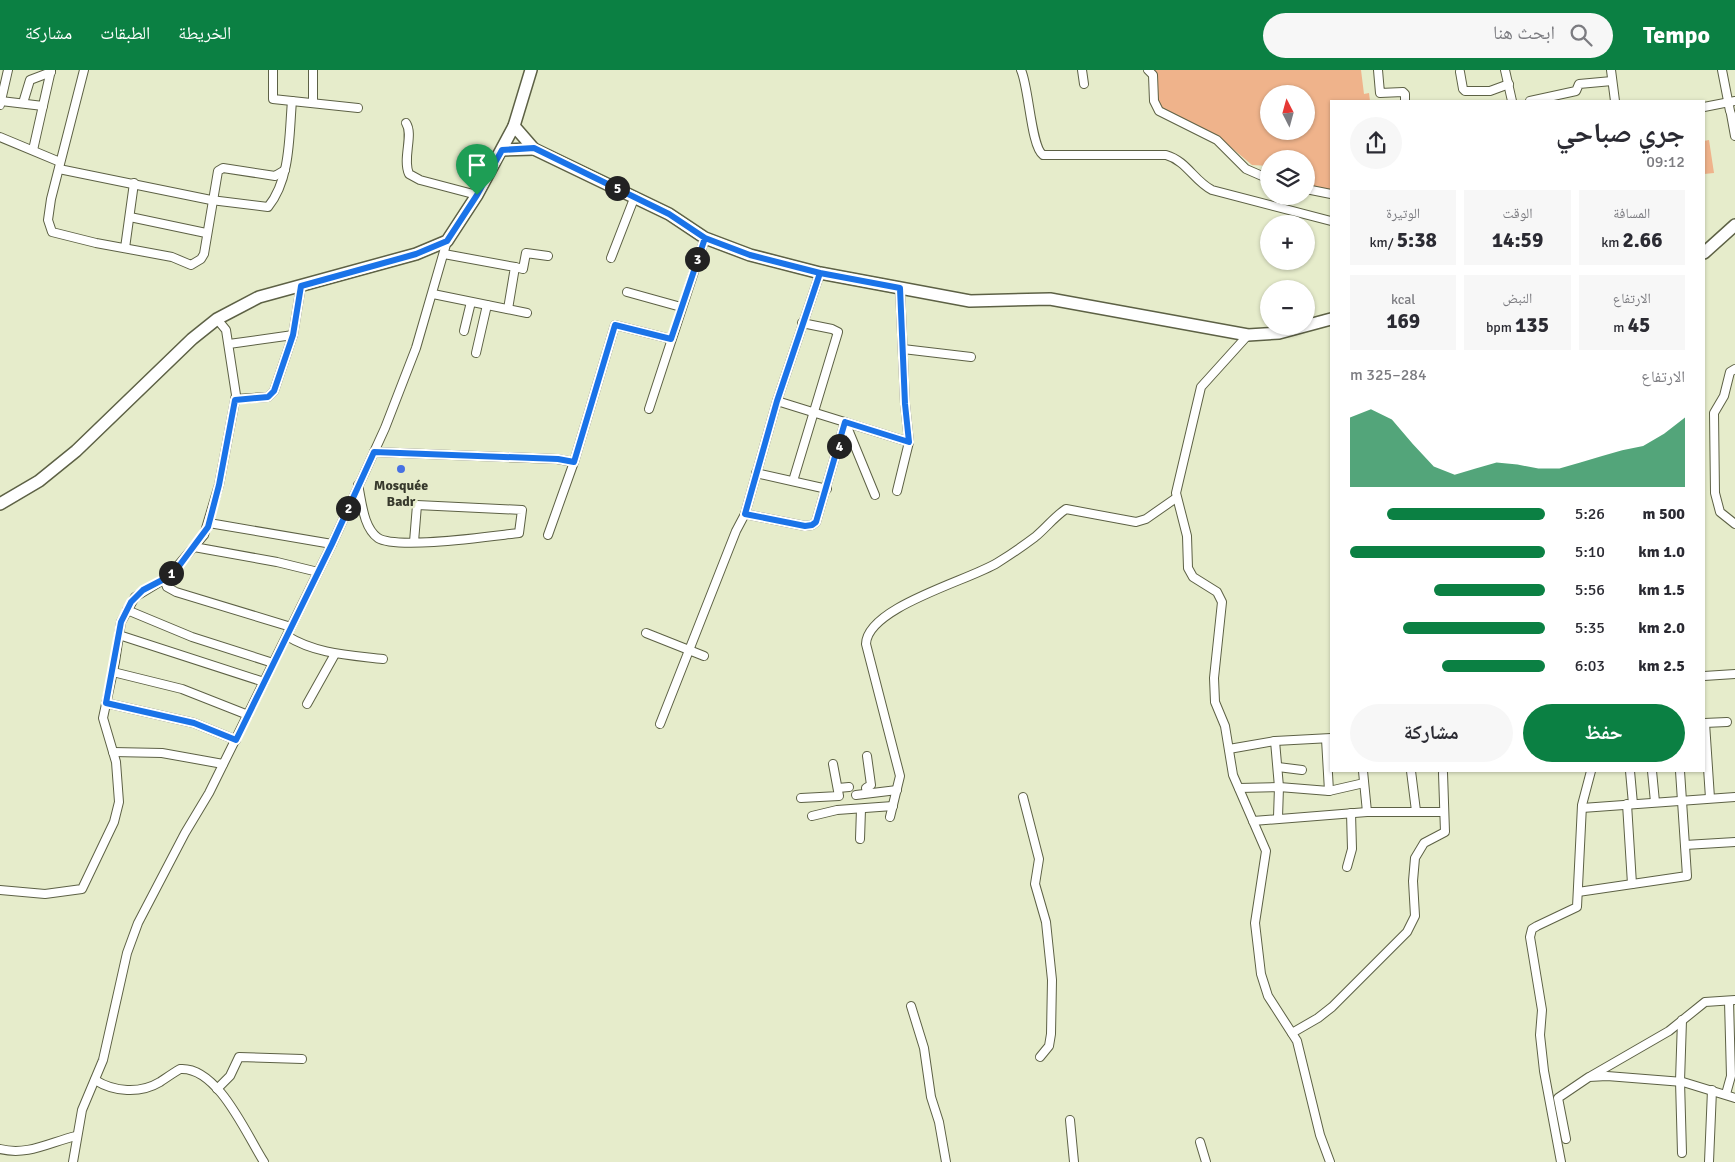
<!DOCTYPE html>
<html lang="ar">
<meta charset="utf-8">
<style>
:root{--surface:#fff;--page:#f7f7f7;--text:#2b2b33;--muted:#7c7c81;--accent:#0b8043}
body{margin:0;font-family:Signika,"Noto Naskh Arabic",sans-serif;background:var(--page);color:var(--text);direction:rtl;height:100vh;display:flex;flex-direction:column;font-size:19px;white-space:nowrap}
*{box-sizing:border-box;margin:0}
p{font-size:16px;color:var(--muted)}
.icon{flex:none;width:28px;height:28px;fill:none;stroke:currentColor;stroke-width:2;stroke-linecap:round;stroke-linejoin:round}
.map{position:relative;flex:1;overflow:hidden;direction:ltr}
.side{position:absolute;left:1330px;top:30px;width:375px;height:672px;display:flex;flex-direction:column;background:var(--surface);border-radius:0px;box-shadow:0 1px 4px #0004;direction:rtl}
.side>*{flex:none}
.needle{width:32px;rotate:354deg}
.buttons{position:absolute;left:1260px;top:15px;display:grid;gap:10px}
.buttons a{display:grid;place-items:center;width:55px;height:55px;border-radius:50%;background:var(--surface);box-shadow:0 1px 4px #0004;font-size:25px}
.pin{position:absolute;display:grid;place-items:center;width:42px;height:42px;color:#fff;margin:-51px -21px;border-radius:50% 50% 50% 0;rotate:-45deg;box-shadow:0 0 5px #0007}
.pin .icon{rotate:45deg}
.km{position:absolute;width:25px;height:25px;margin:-12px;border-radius:50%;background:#222;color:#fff;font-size:14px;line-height:25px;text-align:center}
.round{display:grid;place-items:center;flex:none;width:52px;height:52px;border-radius:26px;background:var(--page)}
.overview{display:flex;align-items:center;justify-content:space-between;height:85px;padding:0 20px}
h1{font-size:28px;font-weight:800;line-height:38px}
.stats{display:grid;grid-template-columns:repeat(3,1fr);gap:8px;height:85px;padding:5px 20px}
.stats div{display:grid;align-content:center;border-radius:0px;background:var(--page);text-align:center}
.stats b{font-size:21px;font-weight:800}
.stats small{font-size:14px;font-weight:400}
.stats p{font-size:14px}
.chart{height:140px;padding:10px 20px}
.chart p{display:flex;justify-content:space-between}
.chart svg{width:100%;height:90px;margin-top:5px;fill:var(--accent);opacity:.7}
.button{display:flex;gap:10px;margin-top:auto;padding:10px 20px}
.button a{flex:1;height:58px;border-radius:30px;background:var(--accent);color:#fff;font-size:20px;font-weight:800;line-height:58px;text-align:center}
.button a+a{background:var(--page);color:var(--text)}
ul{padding:0 20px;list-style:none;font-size:16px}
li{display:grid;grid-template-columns:80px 60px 1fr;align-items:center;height:38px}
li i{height:12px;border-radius:6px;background:var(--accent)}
header{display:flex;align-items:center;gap:30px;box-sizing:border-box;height:70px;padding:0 25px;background:var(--accent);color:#fff}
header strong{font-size:24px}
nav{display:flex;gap:28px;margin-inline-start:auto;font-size:18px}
.search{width:350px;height:45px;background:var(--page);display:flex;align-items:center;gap:12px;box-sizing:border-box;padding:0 18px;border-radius:28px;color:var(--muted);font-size:19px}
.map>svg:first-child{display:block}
.green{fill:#efb38b;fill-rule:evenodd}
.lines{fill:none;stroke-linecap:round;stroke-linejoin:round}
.street-casing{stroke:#5d6145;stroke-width:10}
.secondary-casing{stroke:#5d6145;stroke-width:14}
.street{stroke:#fff;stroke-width:8}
.secondary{stroke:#fff;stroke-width:11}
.route-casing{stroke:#fff;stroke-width:10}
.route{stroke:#1a73e8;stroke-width:6}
.poi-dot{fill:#4671e3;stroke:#e6eccb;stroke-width:2}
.labels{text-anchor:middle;stroke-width:5;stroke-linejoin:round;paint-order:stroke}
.poi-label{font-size:14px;font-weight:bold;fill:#37392c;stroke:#e6eccb}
</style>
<header>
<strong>Tempo</strong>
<div class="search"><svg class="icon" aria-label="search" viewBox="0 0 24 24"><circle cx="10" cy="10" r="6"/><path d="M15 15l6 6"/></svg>ابحث هنا</div>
<nav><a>الخريطة</a><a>الطبقات</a><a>مشاركة</a></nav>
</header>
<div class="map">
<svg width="1735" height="1092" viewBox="0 0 1735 1092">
<rect width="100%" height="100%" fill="#e6eccb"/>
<g class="green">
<path d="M1155,0H1361L1364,24L1369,23L1370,31H1331V121L1318,119L1306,110V89H1269V96L1252,95L1226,73L1157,35ZM1269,24H1306V61H1269Z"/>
<polygon points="1709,70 1714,103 1704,104 1704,71"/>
</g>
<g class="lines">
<g class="street-casing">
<g id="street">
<polyline points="84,0 51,129 48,150 52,162 96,173 172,187 191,195 201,189 204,184 218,101 223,98 275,106 285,100"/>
<polyline points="273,0 273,29 358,38"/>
<path d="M1021,0C1029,17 1031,77 1043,85H1166C1187,91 1194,111 1212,120L1331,151"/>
<polyline points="1082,0 1084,14"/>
<polyline points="1148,0 1153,5 1154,31 1159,41 1217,70 1246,99 1269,109"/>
<polyline points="1378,0 1380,23 1403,22 1405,24 1405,31"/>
<polyline points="1505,0 1512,31"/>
<polyline points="1611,0 1615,31"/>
<polyline points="1722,0 1730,41"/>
<polyline points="1460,2 1463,19 1465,21 1490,21 1509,14"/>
<polyline points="1,31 43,36"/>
<polyline points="1530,31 1576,21 1579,14 1612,11"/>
<polyline points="313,32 313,0"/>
<polyline points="23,33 30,10 51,2"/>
<polyline points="0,35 8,0"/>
<polyline points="1704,37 1735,31"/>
<polyline points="1731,44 1735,66"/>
<path d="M406,53C414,65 402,88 409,104L420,110L477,125"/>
<polyline points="0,67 60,92"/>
<polyline points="33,80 51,0"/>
<path d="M59,99L211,130L268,137C291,109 289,64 292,31"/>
<polyline points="1306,119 1331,124"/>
<polyline points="130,147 206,163"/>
<polyline points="125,178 134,113"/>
<polyline points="444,184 515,197 508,239"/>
<polyline points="611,188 635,126"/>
<polyline points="515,197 523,199 526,183 548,186"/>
<polyline points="627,222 681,237"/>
<polyline points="433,224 527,243"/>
<polyline points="464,261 471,232"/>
<polyline points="1248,265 1201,317 1176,423 1187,466 1188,498 1193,507 1217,522 1222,532 1214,608 1215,632 1225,656 1233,705 1266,781 1255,853 1261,904 1268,926 1297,971 1320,1065 1330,1092"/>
<polyline points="229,274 293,265"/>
<polyline points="903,279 971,287"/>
<polyline points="476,283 487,235"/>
<polyline points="1735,299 1730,302 1724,326 1714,343 1715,423 1720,442 1735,454"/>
<polyline points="235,329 268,327 274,321 293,265 301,216"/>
<polyline points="777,331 909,372"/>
<polyline points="649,339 705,168"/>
<polyline points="845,352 875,425"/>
<polyline points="374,382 557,389 574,392"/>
<polyline points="756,403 827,419"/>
<polyline points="793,411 838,262 832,259 802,253"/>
<path d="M358,415C362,432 363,457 378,468C397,480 492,466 519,463L522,440L417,435L414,472"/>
<polyline points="897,421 909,372 905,334 900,218"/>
<polyline points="745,444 805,456 812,455 816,452 845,352"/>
<polyline points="209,453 332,474"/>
<polyline points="548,465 574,392 615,255 671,269"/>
<polyline points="194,477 277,492 318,502"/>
<polyline points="164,509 167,517 176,522 291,557"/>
<polyline points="127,540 192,567 273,593"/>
<polyline points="646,563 704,586"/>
<polyline points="119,565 264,612"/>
<path d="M287,566C316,584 349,585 383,589"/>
<polyline points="113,602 182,619 248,645"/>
<polyline points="1704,606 1735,604"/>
<polyline points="106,633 194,653 236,670"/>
<polyline points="307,634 335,584"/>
<polyline points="1704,653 1727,652"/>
<polyline points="1705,653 1710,728"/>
<polyline points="660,654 736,461 745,444 777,331 820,203"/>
<polyline points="1326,669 1329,721"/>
<polyline points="1275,671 1279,717 1278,747"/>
<polyline points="1229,679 1275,671 1331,668"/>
<polyline points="113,682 162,683 223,694"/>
<polyline points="1278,697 1302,700"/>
<polyline points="1363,701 1367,742"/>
<polyline points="1411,701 1416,741"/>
<polyline points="1630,701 1633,734"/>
<polyline points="1652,701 1655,732"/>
<polyline points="838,718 849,717"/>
<polyline points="1239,718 1279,717 1329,721 1364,713"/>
<polyline points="867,723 866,718 871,715 867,686"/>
<polyline points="856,725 897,720"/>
<polyline points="1023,727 1039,789 1035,814 1046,852 1052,910 1051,964 1049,976 1040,987"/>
<polyline points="801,728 839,726 833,694"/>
<polyline points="1627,734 1632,814"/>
<polyline points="1582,738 1735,727"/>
<polyline points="812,746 837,740 893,736"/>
<path d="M890,747L900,706L866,574C867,537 970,510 997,493C1010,485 1023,476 1035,467C1046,458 1054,447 1066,439L1136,452L1146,449L1176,428"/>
<polyline points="1253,751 1367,742 1444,742"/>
<polyline points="860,769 861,739"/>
<polyline points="1685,775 1735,772"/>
<polyline points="1347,797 1352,779 1351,743"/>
<polyline points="0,820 45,824 82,819 114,752 119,732 116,692 103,648 115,592 121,552 135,527 168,507 204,465 219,415 236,325 226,260 217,249"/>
<polyline points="1578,822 1687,806 1680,701"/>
<polyline points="911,936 924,978 931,1027 939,1052 946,1092"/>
<polyline points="1682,950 1680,1011 1682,1083"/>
<polyline points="1292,963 1318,948 1332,937 1407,862 1415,846 1413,811 1415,788 1424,773 1445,762 1443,703"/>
<polyline points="1591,1006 1669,961 1705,932 1735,930"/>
<path d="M95,1010C114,1022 140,1024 160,1012C166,1008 173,1003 180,999C218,996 247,1066 264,1092"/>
<polyline points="217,1019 230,1006 239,987 302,989"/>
<polyline points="1726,1024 1731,1006 1729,931"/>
<polyline points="1070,1050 1074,1092"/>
<polyline points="1566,1069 1558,1028 1589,1007 1607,1006 1683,1012 1735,1028"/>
<polyline points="1200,1072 1206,1092"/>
<path d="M0,1079C28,1086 50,1072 76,1066"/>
<polyline points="73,1092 82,1040 103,990 127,883 138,853 185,763 209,723 332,474 385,358 416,278 447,171"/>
<polyline points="1561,1092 1544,1001 1540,965 1542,940 1530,867 1532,859 1537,856 1577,837 1582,735 1591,701"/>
<polyline points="1709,1092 1712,1020"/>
</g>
</g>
<g class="secondary-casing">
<g id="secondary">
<polyline points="514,56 534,79 669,144 705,168 750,185 820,203 970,231 1050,229 1248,265 1279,263 1331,249"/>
<polyline points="502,80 534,79"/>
<polyline points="1704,183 1735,155"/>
<polyline points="0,434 39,411 76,381 192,269 217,249 259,227 416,184 447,171 477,125 514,56 531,0"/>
</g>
</g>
<use href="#street" class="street"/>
<use href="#secondary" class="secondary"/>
</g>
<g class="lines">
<g class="route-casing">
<polyline id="route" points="477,125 447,171 416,184 301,216 293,265 274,321 268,327 235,330 219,415 208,457 179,496 168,507 143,520 131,532 121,552 106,633 194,653 236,670 332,474 374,382 558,389 574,392 615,255 671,269 705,168 750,185 820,203 777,331 745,444 805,456 812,455 816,452 845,352 909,372 905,334 900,218 820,203 750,185 705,168 669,144 534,78 502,80 477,125"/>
</g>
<use href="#route" class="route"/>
</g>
<circle class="poi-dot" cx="401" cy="399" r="5"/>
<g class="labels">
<g class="poi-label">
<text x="401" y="420">Mosquée<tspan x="401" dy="16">Badr</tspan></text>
</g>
</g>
</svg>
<div class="buttons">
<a><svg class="needle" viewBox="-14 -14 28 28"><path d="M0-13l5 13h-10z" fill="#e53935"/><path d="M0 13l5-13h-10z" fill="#7c7c81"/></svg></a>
<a><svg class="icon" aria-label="layers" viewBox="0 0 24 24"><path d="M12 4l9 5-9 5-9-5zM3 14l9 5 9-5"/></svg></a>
<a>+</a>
<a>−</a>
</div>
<div class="pin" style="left:477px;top:125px;background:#1e9e55"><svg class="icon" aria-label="arrive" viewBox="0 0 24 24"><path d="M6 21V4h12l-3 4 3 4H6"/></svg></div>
<b class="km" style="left:171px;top:503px">1</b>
<b class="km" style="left:348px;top:438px">2</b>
<b class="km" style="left:697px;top:189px">3</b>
<b class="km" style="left:839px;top:376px">4</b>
<b class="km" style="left:617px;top:118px">5</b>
<section class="side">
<div class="overview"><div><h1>جري صباحي</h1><p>09:12</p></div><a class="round"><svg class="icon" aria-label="share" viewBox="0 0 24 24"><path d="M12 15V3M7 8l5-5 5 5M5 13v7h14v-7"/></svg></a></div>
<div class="stats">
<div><p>المسافة</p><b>2.66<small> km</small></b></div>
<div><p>الوقت</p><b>14:59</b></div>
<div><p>الوتيرة</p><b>5:38<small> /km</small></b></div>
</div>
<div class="stats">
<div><p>الارتفاع</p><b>45<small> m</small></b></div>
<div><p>النبض</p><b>135<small> bpm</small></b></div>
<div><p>kcal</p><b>169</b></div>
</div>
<div class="chart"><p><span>الارتفاع</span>284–325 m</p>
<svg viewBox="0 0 160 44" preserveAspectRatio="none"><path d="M0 44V10L10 6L20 11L30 23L40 34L50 38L60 35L70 32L80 33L90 35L100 35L110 32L120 29L130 26L140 24L150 18L160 10V44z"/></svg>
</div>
<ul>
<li><b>500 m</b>5:26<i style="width:81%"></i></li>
<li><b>1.0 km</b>5:10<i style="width:100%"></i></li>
<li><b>1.5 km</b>5:56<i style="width:57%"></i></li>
<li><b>2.0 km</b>5:35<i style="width:73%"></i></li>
<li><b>2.5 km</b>6:03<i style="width:53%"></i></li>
</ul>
<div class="button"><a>حفظ</a><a>مشاركة</a></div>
</section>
</div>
